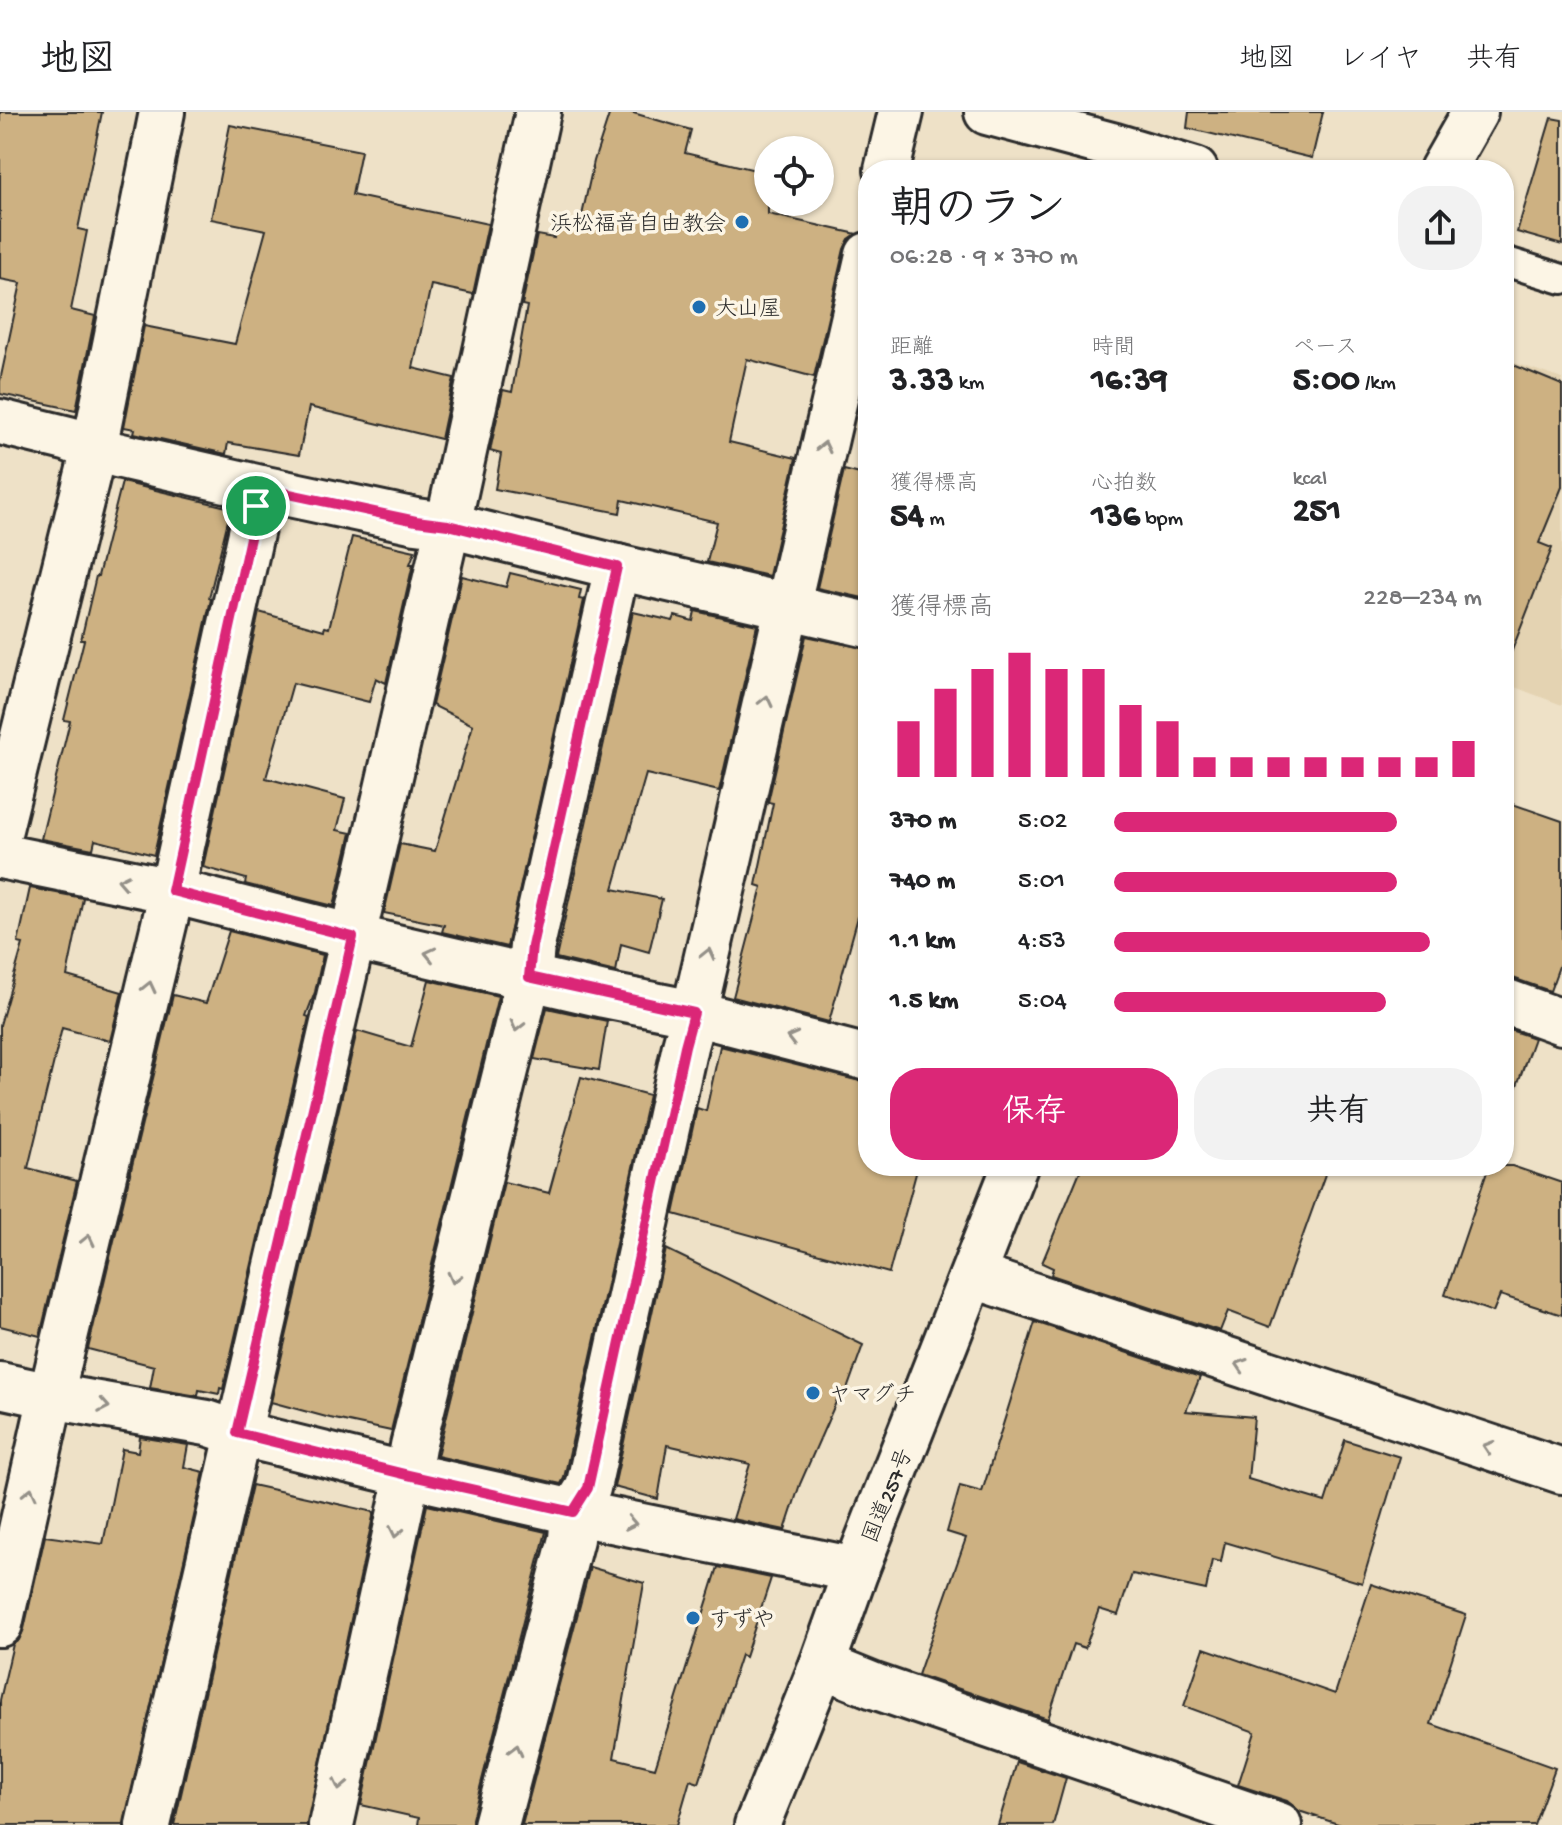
<!DOCTYPE html>
<html lang="ja">
<meta charset="utf-8">
<style>
:root{--surface:#fff;--page:#f2f2f2;--text:#202124;--muted:#757577;--line:#e0e0e0;--accent:#db2777}
body{margin:0;font-family:"Gochi Hand","Klee One",sans-serif;background:var(--page);color:var(--text);height:100vh;display:flex;flex-direction:column;font-size:30px;white-space:nowrap}
*{box-sizing:border-box;margin:0}
p{font-size:26px;color:var(--muted)}
.icon{flex:none;width:44px;height:44px;fill:none;stroke:currentColor;stroke-width:2;stroke-linecap:round;stroke-linejoin:round}
.map{position:relative;flex:1;overflow:hidden}
.drawer{position:absolute;left:858px;top:48px;width:656px;height:1016px;display:flex;flex-direction:column;background:var(--surface);border-radius:32px;box-shadow:0 2px 6px #0004}
.drawer>*{flex:none}
.tools{position:absolute;left:754px;top:24px;display:grid;gap:16px}
.tools a{display:grid;place-items:center;width:80px;height:80px;border-radius:50%;background:var(--surface);box-shadow:0 2px 6px #0004;font-size:40px}
.pin{position:absolute;display:grid;place-items:center;width:68px;height:68px;color:#fff;margin:-34px;border:4px solid #fff;border-radius:50%;box-shadow:0 2px 8px #0007}
.round{display:grid;place-items:center;flex:none;width:84px;height:84px;border-radius:32px;background:var(--page)}
.head{display:flex;align-items:center;justify-content:space-between;height:136px;padding:0 32px}
h1{font-size:44px;font-weight:700;line-height:60px}
.stats{display:grid;grid-template-columns:repeat(3,1fr);gap:12px;height:136px;padding:8px 32px}
.stats div{display:grid;align-content:center}
.stats b{font-size:34px;font-weight:700}
.stats small{font-size:22px;font-weight:400}
.stats p{font-size:22px}
.chart{height:224px;padding:16px 32px}
.chart p{display:flex;justify-content:space-between}
.chart svg{width:100%;height:144px;margin-top:8px;stroke:var(--accent);stroke-width:6}
.action{display:flex;gap:16px;margin-top:auto;padding:16px 32px}
.action a{flex:1;height:92px;border-radius:32px;background:var(--accent);color:#fff;font-size:32px;font-weight:700;line-height:92px;text-align:center}
.action a+a{background:var(--page);color:var(--text)}
ul{padding:0 32px;list-style:none;font-size:26px}
li{display:grid;grid-template-columns:128px 96px 1fr;align-items:center;height:60px}
li i{height:20px;border-radius:10px;background:var(--accent)}
header{display:flex;align-items:center;gap:48px;box-sizing:border-box;height:112px;padding:0 40px;background:var(--surface);border-bottom:2px solid var(--line)}
header strong{font-size:38px}
nav{display:flex;gap:44px;margin-inline-start:auto;font-size:28px}
.map>svg:first-child{display:block}
.built{fill:#e4d3b2}
.building{fill:#cdb182;stroke:#2b2b2b;stroke-width:2}
.lines{fill:none;stroke-linecap:round;stroke-linejoin:round}
.service-casing{stroke:#2b2b2b;stroke-width:34}
.minor-casing{stroke:#2b2b2b;stroke-width:50}
.tertiary-casing{stroke:#2b2b2b;stroke-width:50}
.trunk-casing{stroke:#2b2b2b;stroke-width:50}
.service{stroke:#fcf5e5;stroke-width:28}
.minor{stroke:#fcf5e5;stroke-width:44}
.tertiary{stroke:#fcf5e5;stroke-width:44}
.trunk{stroke:#fcf5e5;stroke-width:44}
.oneway{stroke:#949088}
.route-casing{stroke:#fff;stroke-width:16}
.route{stroke:#db2777;stroke-width:10}
.poi-dot{fill:#1f6fb2;stroke:#fcf5e5;stroke-width:3}
.labels{text-anchor:middle;stroke-width:7;stroke-linejoin:round;paint-order:stroke}
.poi-label{font-size:22px;fill:#2b2b2b;stroke:#fcf5e5;text-anchor:start}
.street-label{font-size:22px;fill:#2b2b2b;stroke:#fcf5e5}
</style>
<header>
<strong>地図</strong>
<nav><a>地図</a><a>レイヤ</a><a>共有</a></nav>
</header>
<div class="map">
<svg width="1562" height="1713" viewBox="0 0 1562 1713">
<rect width="100%" height="100%" fill="#eee1c7"/>
<filter id="ink" filterUnits="userSpaceOnUse"><feTurbulence type="fractalNoise" baseFrequency=".0125" numOctaves="2"/><feDisplacementMap in="SourceGraphic" scale="16" xChannelSelector="R" yChannelSelector="G"/><feConvolveMatrix kernelMatrix="1 2 1 2 8 2 1 2 1" color-interpolation-filters="sRGB"/></filter>
<g filter="url(#ink)">
<polygon class="built" points="1504,247 1562,267 1562,593 1504,571"/>
<g class="building">
<polygon points="0,0 102,0 78,117 87,119 71,198 95,204 76,298 0,282 0,269 21,171 0,167"/>
<polygon points="610,0 630,0 691,18 685,41 768,61 768,102 857,122 849,127 844,137 814,265 747,247 729,330 796,346 769,464 707,450 717,410 622,388 620,401 495,377 501,342 490,339 503,278 512,280 527,194 522,193 537,123 554,126 557,112 579,117 594,49"/>
<polygon points="1189,0 1323,0 1312,46 1187,16"/>
<polygon points="1551,6 1562,8 1562,133 1517,120"/>
<polygon points="230,13 361,39 352,83 488,112 473,182 431,173 413,256 454,266 441,327 309,295 299,343 228,331 226,342 134,321 135,317 124,315 144,214 235,232 266,118 211,107"/>
<polygon points="1504,249 1562,273 1562,375 1539,431 1552,436 1507,551 1504,550"/>
<polygon points="844,358 868,364 868,487 817,476"/>
<polygon points="122,370 231,396 209,486 211,487 154,743 95,728 93,737 41,727 70,609 64,608 84,528 81,528 96,464 98,464"/>
<polygon points="352,425 415,439 410,452 413,452 386,571 376,566 369,590 293,571 266,666 345,687 337,718 351,721 334,794 245,772 246,767 203,755 259,500 324,518 325,515 329,516"/>
<polygon points="510,461 581,478 579,487 584,488 507,835 442,820 444,813 384,801 400,732 435,739 473,613 432,593 462,464 506,475"/>
<polygon points="695,499 757,513 719,679 646,662 613,777 662,787 649,840 621,832 616,860 556,846 633,500 673,509 675,504 693,509"/>
<polygon points="806,524 868,537 868,808 858,805 829,910 733,885 762,775 756,773 773,691 768,690"/>
<polygon points="1504,689 1562,709 1562,846 1550,879 1513,866 1504,865"/>
<polygon points="30,776 83,786 67,864 122,880 110,929 62,916 28,1056 77,1069 40,1224 0,1214 0,913 23,832 18,831"/>
<polygon points="229,819 323,843 315,880 306,904 309,905 223,1277 220,1276 219,1282 199,1278 198,1284 150,1276 154,1254 88,1237 173,883 206,891"/>
<polygon points="429,868 498,884 391,1319 330,1306 271,1290 357,919 411,935"/>
<polygon points="547,896 607,909 599,958 534,947"/>
<polygon points="1504,916 1534,926 1510,993 1504,992"/>
<polygon points="720,934 868,971 868,1054 918,1054 889,1161 674,1102 697,996 706,999"/>
<polygon points="581,965 649,983 564,1366 561,1372 437,1344 504,1070 549,1081"/>
<polygon points="1082,1054 1328,1054 1270,1215 1228,1199 1220,1219 1051,1163 1053,1156 1042,1151"/>
<polygon points="1489,1054 1512,1054 1562,1071 1562,1203 1500,1183 1493,1200 1445,1183"/>
<polygon points="666,1137 863,1233 845,1283 840,1281 800,1372 785,1418 733,1407 750,1352 667,1333 658,1387 614,1375"/>
<polygon points="1035,1210 1200,1265 1186,1299 1254,1305 1248,1367 1325,1390 1345,1328 1400,1345 1362,1471 1225,1430 1221,1450 1212,1448 1206,1478 1132,1462 1118,1503 1099,1497 1085,1536 1073,1532 1048,1607 918,1563 966,1426 947,1420 960,1374 982,1380"/>
<polygon points="140,1325 188,1333 184,1355 204,1360 124,1713 0,1713 0,1588 13,1532 19,1528 24,1517 45,1424 103,1432 122,1337 138,1340"/>
<polygon points="252,1373 374,1400 307,1713 174,1713"/>
<polygon points="427,1393 546,1420 472,1707 472,1713 418,1713 419,1706 361,1693"/>
<polygon points="590,1455 644,1471 614,1646 655,1656 718,1455 771,1466 745,1545 741,1543 699,1671 690,1668 677,1713 522,1713"/>
<polygon points="1371,1472 1466,1503 1431,1612 1555,1656 1534,1713 1341,1713 1299,1699 1287,1689 1238,1673 1255,1620 1184,1594 1204,1536 1335,1582"/>
<polygon points="1017,1650 1066,1666 1053,1713 998,1713"/>
</g>
<g class="lines">
<g class="service-casing">
<polyline id="service" points="1504,149 1562,167"/>
</g>
<g class="minor-casing">
<g id="minor">
<polyline points="887,58 901,0"/>
<polyline points="0,310 69,327 94,337 117,343 261,376 416,409 448,413 617,455 868,513"/>
<polyline points="0,717 94,337 162,0"/>
<polyline points="0,744 172,779 353,825 604,883 694,901 868,946"/>
<polyline points="1504,889 1562,910"/>
<polyline points="974,1162 990,1169 1562,1359"/>
<polyline points="0,1273 51,1284 207,1311 237,1321 408,1363 573,1400 856,1458"/>
<polyline points="0,1512 51,1284 172,779 261,376"/>
<polyline points="822,1553 874,1574 1279,1713"/>
<polyline points="148,1713 448,413 538,0"/>
<polyline points="331,1713 408,1363 413,1334 529,865 532,834 617,455"/>
<polyline points="496,1713 571,1427 573,1400 588,1376 685,934 694,901 868,143"/>
</g>
</g>
<g class="tertiary-casing">
<polyline id="tertiary" points="987,0 1115,34 1195,58"/>
</g>
<g class="trunk-casing">
<g id="trunk">
<polyline points="1442,58 1475,0"/>
<polyline points="757,1713 822,1553 856,1458 1015,1054"/>
</g>
</g>
<use href="#service" class="service"/>
<use href="#minor" class="minor"/>
<use href="#tertiary" class="tertiary"/>
<use href="#trunk" class="trunk"/>
</g>
<defs><path id="oneway-chevron" d="M-2-3.5L2.5 0L-2 3.5" fill="none" stroke-width="1.6" stroke-linecap="round" stroke-linejoin="round" transform="scale(2)"/></defs>
<g class="oneway">
<use href="#oneway-chevron" transform="translate(824 335) rotate(-77)"/>
<use href="#oneway-chevron" transform="translate(766 589) rotate(-77)"/>
<use href="#oneway-chevron" transform="translate(123 769) rotate(-169)"/>
<use href="#oneway-chevron" transform="translate(430 842) rotate(-167)"/>
<use href="#oneway-chevron" transform="translate(708 842) rotate(-77)"/>
<use href="#oneway-chevron" transform="translate(149 875) rotate(-77)"/>
<use href="#oneway-chevron" transform="translate(517 914) rotate(104)"/>
<use href="#oneway-chevron" transform="translate(792 926) rotate(-166)"/>
<use href="#oneway-chevron" transform="translate(88 1128) rotate(-77)"/>
<use href="#oneway-chevron" transform="translate(454 1166) rotate(104)"/>
<use href="#oneway-chevron" transform="translate(1241 1253) rotate(-162)"/>
<use href="#oneway-chevron" transform="translate(104 1294) rotate(10)"/>
<use href="#oneway-chevron" transform="translate(1488 1335) rotate(-162)"/>
<use href="#oneway-chevron" transform="translate(30 1381) rotate(-77)"/>
<use href="#oneway-chevron" transform="translate(631 1411) rotate(11)"/>
<use href="#oneway-chevron" transform="translate(396 1420) rotate(102)"/>
<use href="#oneway-chevron" transform="translate(516 1638) rotate(-75)"/>
<use href="#oneway-chevron" transform="translate(340 1673) rotate(102)"/>
</g>
</g>
<g class="lines" filter="url(#ink)">
<g class="route-casing">
<polygon id="route" points="261,376 416,409 448,413 617,455 532,834 529,865 694,901 685,934 588,1376 573,1400 408,1363 237,1321 353,825 172,779"/>
</g>
<use href="#route" class="route"/>
</g>
<g class="poi-dot">
<circle cx="742" cy="110" r="8"/>
<circle cx="699" cy="195" r="8"/>
<circle cx="813" cy="1281" r="8"/>
<circle cx="693" cy="1506" r="8"/>
</g>
<g class="labels">
<g class="poi-label">
<text x="726" y="118" text-anchor="end">浜松福音自由教会</text>
<text x="715" y="203">大山屋</text>
<text x="829" y="1289">ヤマグチ</text>
<text x="709" y="1514">すずや</text>
</g>
<g class="street-label">
<text transform="translate(886 1383) rotate(-68)" y="8">国道257号</text>
</g>
</g>
</svg>
<div class="tools">
<a><svg class="icon" aria-label="locate" viewBox="0 0 24 24"><circle cx="12" cy="12" r="6"/><path d="M12 2v4M12 18v4M2 12h4M18 12h4"/></svg></a>
</div>
<div class="pin" style="left:256px;top:394px;background:#1e9e55"><svg class="icon" aria-label="arrive" viewBox="0 0 24 24"><path d="M6 21V4h12l-3 4 3 4H6"/></svg></div>
<section class="drawer">
<div class="head"><div><h1>朝のラン</h1><p>06:28 · 9 × 370 m</p></div><a class="round"><svg class="icon" aria-label="share" viewBox="0 0 24 24"><path d="M12 15V3M7 8l5-5 5 5M5 13v7h14v-7"/></svg></a></div>
<div class="stats">
<div><p>距離</p><b>3.33<small> km</small></b></div>
<div><p>時間</p><b>16:39</b></div>
<div><p>ペース</p><b>5:00<small> /km</small></b></div>
</div>
<div class="stats">
<div><p>獲得標高</p><b>54<small> m</small></b></div>
<div><p>心拍数</p><b>136<small> bpm</small></b></div>
<div><p>kcal</p><b>251</b></div>
</div>
<div class="chart"><p><span>獲得標高</span>228–234 m</p>
<svg viewBox="0 0 160 44" preserveAspectRatio="none"><path d="M5 44V27M15 44V17M25 44V11M35 44V6M45 44V11M55 44V11M65 44V22M75 44V27M85 44V38M95 44V38M105 44V38M115 44V38M125 44V38M135 44V38M145 44V38M155 44V33"/></svg>
</div>
<ul>
<li><b>370 m</b>5:02<i style="width:77%"></i></li>
<li><b>740 m</b>5:01<i style="width:77%"></i></li>
<li><b>1.1 km</b>4:53<i style="width:86%"></i></li>
<li><b>1.5 km</b>5:04<i style="width:74%"></i></li>
</ul>
<div class="action"><a>保存</a><a>共有</a></div>
</section>
</div>
